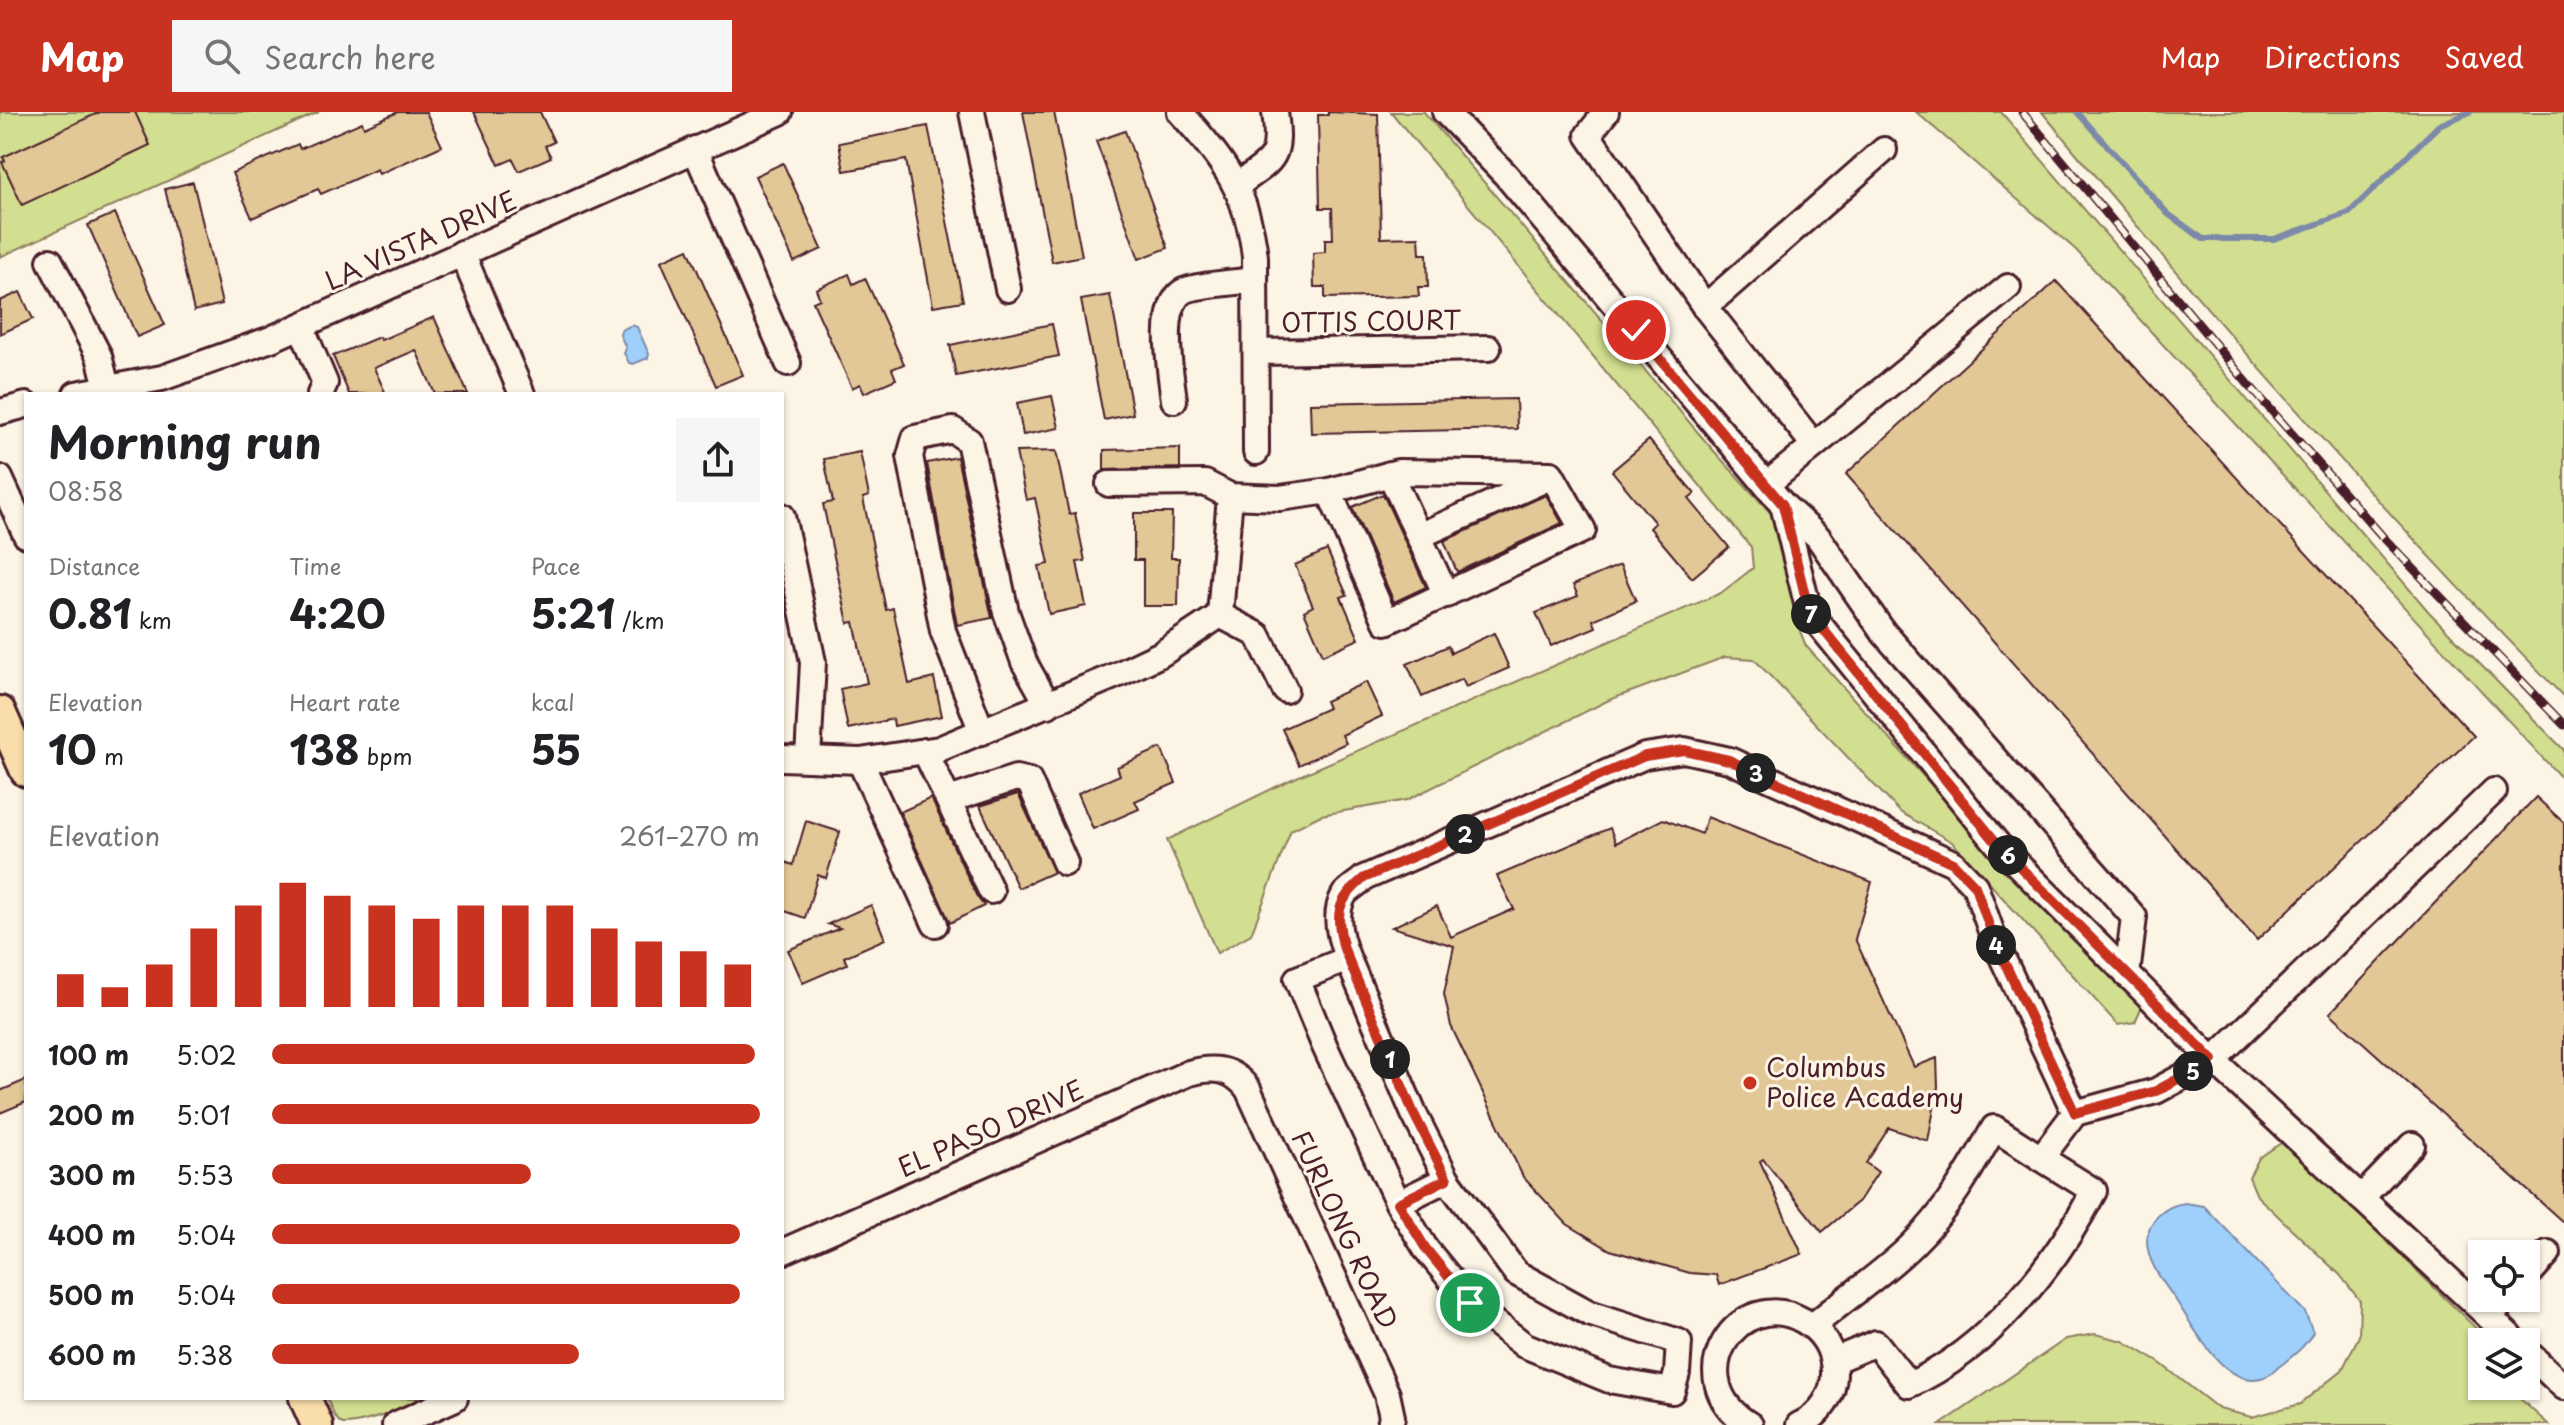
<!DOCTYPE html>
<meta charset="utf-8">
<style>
:root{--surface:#fff;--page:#f6f6f6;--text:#202124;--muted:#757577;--accent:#c8321e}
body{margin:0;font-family:"Playpen Sans",sans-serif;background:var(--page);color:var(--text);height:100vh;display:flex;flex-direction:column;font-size:30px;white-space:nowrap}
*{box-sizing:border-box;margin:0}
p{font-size:26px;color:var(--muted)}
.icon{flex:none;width:44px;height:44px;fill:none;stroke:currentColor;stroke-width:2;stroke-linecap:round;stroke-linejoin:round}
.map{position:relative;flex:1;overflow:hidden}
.sheet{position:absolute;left:24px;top:280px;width:760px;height:1008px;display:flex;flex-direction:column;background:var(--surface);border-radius:0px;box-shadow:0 2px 6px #0004}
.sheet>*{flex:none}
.tools{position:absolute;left:2468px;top:1128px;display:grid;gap:16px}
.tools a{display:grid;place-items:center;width:72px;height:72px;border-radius:0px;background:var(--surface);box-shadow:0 2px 6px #0004;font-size:40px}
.pin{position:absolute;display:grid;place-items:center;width:68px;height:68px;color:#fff;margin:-34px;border:4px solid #fff;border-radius:50%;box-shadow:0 2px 8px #0007}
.km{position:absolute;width:40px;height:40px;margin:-20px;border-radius:50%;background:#222;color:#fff;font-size:22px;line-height:40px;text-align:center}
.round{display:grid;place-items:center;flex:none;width:84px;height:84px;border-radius:0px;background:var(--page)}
.head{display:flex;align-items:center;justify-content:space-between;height:136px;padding:0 24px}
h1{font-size:44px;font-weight:700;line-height:60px}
.metrics{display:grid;grid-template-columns:repeat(3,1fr);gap:12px;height:136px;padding:8px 24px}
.metrics div{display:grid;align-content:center}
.metrics b{font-size:40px;font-weight:700}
.metrics small{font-size:22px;font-weight:400}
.metrics p{font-size:22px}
.chart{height:224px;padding:16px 24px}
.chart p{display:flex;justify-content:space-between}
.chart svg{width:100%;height:144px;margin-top:8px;stroke:var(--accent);stroke-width:6}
ul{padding:0 24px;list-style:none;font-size:26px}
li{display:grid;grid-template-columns:128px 96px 1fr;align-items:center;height:60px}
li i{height:20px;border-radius:10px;background:var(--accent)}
header{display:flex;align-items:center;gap:48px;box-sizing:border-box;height:112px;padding:0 40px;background:var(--accent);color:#fff}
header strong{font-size:38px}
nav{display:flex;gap:44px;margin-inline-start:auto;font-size:28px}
.search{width:560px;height:72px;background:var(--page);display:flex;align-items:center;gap:20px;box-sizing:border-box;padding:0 28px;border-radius:0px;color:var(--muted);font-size:30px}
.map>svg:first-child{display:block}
.green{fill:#d2de90;stroke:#8e7e5e;stroke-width:2}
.water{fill:#9ed0fb;stroke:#7c89a8;stroke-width:2}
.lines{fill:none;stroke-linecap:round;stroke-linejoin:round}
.stream{stroke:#7c89a8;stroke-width:6}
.building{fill:#e2c897;stroke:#4a1f2b;stroke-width:2}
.minor-casing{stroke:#4a1f2b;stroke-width:30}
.major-casing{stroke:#4a1f2b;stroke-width:36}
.minor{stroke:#fcf5e5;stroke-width:24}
.major{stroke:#f9deab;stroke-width:30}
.rail-casing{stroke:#4a1f2b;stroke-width:9}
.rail{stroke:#fcf5e5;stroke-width:6;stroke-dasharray:18;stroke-linecap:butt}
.route-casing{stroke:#fff;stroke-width:16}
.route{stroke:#c8321e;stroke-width:10}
.poi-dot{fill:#c8321e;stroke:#fcf5e5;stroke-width:3}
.labels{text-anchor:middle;stroke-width:6;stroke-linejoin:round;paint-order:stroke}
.street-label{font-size:26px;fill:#4a1f2b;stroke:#fcf5e5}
.poi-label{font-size:26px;fill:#4a1f2b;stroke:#fcf5e5;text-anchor:start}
</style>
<header>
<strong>Map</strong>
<div class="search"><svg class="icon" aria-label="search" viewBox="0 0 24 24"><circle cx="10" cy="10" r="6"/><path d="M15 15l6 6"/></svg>Search here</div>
<nav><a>Map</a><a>Directions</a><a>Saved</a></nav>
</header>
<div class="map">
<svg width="2564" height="1313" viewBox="0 0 2564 1313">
<rect width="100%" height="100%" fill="#fcf5e5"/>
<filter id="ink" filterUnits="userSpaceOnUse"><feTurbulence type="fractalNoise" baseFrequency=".0125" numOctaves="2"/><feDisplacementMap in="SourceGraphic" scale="16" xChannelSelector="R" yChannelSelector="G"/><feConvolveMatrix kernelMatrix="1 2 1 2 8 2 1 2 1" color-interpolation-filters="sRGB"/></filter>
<g filter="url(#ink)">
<g class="green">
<polygon points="0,0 319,0 0,145"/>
<polygon points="1391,0 1424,0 1713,338 1776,407 1787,434 1797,512 1806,534 2028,780 2143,892 2135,910 2118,913 1952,730 1900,700 1754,547 1725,545 1609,588 1407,688 1321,703 1291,718 1251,822 1217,841 1167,728 1290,668 1721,481 1753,456 1751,435"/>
<polygon points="1916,0 2001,0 2429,500 2564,638 2564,669 2076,138"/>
<path d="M2042,0H2564V585C2381,398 2208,202 2042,0Z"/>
<polygon points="2284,1029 2490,1230 2482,1230 2482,1274 2506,1274 2549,1313 1940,1313 2066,1227 2095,1222 2123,1229 2160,1251 2219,1297 2252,1305 2300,1292 2342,1258 2359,1224 2360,1189 2340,1163 2257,1084 2249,1065 2259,1046"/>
<path d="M327,1286H426C406,1295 364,1313 343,1312C334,1308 331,1295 327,1286Z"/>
</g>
<g class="water">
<polygon points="632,213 637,215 649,242 648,246 633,252 629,251 624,241 626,236 620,223 621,218"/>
<path d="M2185,1091L2204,1094L2305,1200L2313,1220C2306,1234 2296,1241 2284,1251C2279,1254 2274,1260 2269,1263C2228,1284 2195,1217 2177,1190C2165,1172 2148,1153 2147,1130C2146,1109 2166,1093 2185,1091Z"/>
</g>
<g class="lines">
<polyline class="stream" points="2077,0 2168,102 2203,127 2274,127 2349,101 2439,13 2470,0"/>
</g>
<g class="building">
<polygon points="100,0 135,0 150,33 22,93 2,50 5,49 3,45"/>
<polygon points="398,0 426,0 442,34 379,62 377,57 321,82 318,77 252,106 232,61 298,32 300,37 362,10 364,15"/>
<polygon points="474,0 540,0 554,30 545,34 551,45 519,59 513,47 499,53"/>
<polygon points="1023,0 1054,0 1082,144 1052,150"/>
<polygon points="1328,0 1378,2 1381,126 1419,125 1420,142 1427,142 1428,175 1418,175 1419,184 1325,186 1325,175 1314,175 1313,141 1325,140 1325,127 1333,127 1332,96 1320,96 1318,3 1328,3"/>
<polygon points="928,14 963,189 933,194 906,48 844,59 839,31"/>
<polygon points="1125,19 1168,136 1139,147 1096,29"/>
<polygon points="783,51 822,137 794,150 755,64"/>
<polygon points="193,70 222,192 194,199 165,77"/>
<polygon points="115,101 165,213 137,225 88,113"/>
<polygon points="688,137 743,263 716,274 661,149"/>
<polygon points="849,162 853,172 865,166 904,252 892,257 896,267 864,281 860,272 852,276 813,190 820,187 816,177"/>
<polygon points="2056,169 2474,624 2257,828 1846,362"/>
<polygon points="20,180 33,207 0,222 0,189"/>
<polygon points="1110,183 1133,302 1104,308 1081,188"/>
<polygon points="434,205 468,282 435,282 416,238 374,256 386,282 349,282 333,244 379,225 381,228"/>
<polygon points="1052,212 1059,244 956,264 950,233"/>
<polygon points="1052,284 1059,316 1023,323 1017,291"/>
<polygon points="1516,287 1517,317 1311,321 1310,291"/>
<polygon points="1649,328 1695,382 1689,387 1729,435 1692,466 1650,416 1655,411 1612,359"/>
<polygon points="1180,336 1180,356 1104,358 1104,338"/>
<polygon points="1056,339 1069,402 1075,401 1085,449 1077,450 1086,494 1049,502 1039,454 1049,452 1035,386 1026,388 1016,340"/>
<polygon points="860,340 869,384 863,386 886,498 893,496 909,572 934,566 942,604 894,614 893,607 848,617 840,577 867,571 854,510 848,511 823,392 833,390 824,347"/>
<polygon points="957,345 992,506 957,513 927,351"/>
<polygon points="1383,382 1426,475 1394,490 1352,395"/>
<polygon points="1546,383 1562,411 1457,460 1444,429"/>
<polygon points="1134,401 1172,401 1171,446 1179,446 1178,494 1143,494 1143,448 1134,448"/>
<polygon points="1327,438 1347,483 1341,485 1359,527 1323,543 1304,499 1313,494 1295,453"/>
<polygon points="1620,453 1636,489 1593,508 1596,515 1551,534 1536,501 1578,484 1573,473"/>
<polygon points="1494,521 1509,556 1466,575 1462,567 1422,585 1407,552 1448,534 1451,541"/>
<polygon points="1366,570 1382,604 1342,623 1346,631 1299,653 1282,617 1328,596 1325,589"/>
<polygon points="1161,636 1176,671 1135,689 1139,697 1093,717 1078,681 1120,663 1117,655"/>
<polygon points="1018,682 1054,760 1018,776 980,694"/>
<polygon points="2536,685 2564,711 2564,1111 2330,901"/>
<polygon points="931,686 977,785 984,794 950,811 900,700"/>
<polygon points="1707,705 1872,770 1855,827 1914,955 1937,946 1938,975 1928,1029 1889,1016 1866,1051 1878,1060 1859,1089 1822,1120 1763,1047 1760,1049 1802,1142 1719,1173 1716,1163 1690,1161 1610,1138 1567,1112 1523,1065 1451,914 1444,882 1454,834 1392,815 1437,794 1451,825 1514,797 1497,764 1610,716 1616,731 1663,707 1702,722"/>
<polygon points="806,709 840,720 826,766 818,763 805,806 782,798 782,759 785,750 793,753"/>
<polygon points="871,793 885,827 844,845 847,852 803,871 788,838 840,816 828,812"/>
<polygon points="26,968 26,990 0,1001 0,979"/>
</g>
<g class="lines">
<g class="minor-casing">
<g id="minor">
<polyline points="972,0 1008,177"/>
<path d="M1180,0C1223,47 1248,80 1255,145L1256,340"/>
<polyline points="1445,0 1506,63 1783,393 1809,500 2000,735 2213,948 2516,1230"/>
<polyline points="1606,0 1588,23 1705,195 1814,333"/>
<polyline points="695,37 788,251"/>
<path d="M1237,73C1275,47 1281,46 1275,0"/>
<polyline points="462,141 522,282"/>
<polyline points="50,149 99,244 107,275"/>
<polyline points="1705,195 1884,38"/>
<polyline points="301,214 325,271 320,282"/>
<polyline points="1256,240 1488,236"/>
<polyline points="76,282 162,266 271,227 780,0"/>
<path d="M1174,288C1171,262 1158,197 1182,180C1192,173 1241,170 1255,168"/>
<polyline points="0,300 26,293"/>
<polyline points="1390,362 1446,483"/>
<polyline points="0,366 26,423"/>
<polyline points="1109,372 1205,371 1230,384 1280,386 1329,379 1398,360 1551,362 1583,418 1386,510 1329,379"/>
<polyline points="1766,373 2008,175"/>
<polyline points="1783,393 1818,425 1884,521 2134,805 2127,863"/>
<polyline points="782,404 813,550 808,647"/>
<polyline points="1419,424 1548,366"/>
<polyline points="1220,503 1230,384"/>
<polyline points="1220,503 1258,523 1285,578"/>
<polyline points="982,620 943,519 910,344 915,326 953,318 969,329 1006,500 1024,550 1048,593"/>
<polyline points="925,639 991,779"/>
<polyline points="782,646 860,649 939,637 1119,562 1161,542 1220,503"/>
<polyline points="860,649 935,812"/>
<polyline points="949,688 1016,666 1029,669 1065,751"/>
<path d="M1348,847L1297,867L1325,935L1398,1091L1426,1137L1470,1191L1524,1233L1609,1268L1672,1279L1677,1261L1679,1230L1589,1201L1516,1161L1447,1067L1414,1002L1348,847C1340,828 1333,802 1344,783C1348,777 1359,771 1364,766L1645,644L1684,638L1729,648L1953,751L1975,774L1995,830L2075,1001"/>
<polyline points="2361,1086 2412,1033"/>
<polyline points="1398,1091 1447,1067"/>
<path d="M782,1140L1189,961C1213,954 1232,956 1248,977L1387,1282L1392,1305L1390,1313"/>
<polyline points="2526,1165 2548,1141"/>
<polyline points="2489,1205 2507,1186"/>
<path d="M1813,1214C1845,1186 1883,1162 1913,1132C1947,1099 1971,1057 1994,1016L2041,1046L2075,1001L2156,979L2213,948L2494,679"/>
<polyline points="2526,1239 2564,1275"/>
<path d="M1833,1249L1876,1231L1909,1273C1988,1238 2055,1154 2094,1079L2041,1046"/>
<polyline points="395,1313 455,1286"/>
<path d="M1750,1313C1675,1268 1739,1171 1804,1209C1823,1220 1833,1238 1834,1259C1835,1282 1820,1304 1799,1313"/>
</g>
</g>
<g class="major-casing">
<g id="major">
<polyline points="0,600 26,659"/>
<polyline points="305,1286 317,1313"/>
</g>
</g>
<use href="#minor" class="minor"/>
<use href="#major" class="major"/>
<g class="rail-casing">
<polyline id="rail" points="2022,0 2249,273 2382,424 2564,613"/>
</g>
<use href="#rail" class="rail"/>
</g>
</g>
<g class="lines" filter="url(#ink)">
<g class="route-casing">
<path id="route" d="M1470,1191L1426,1137L1398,1091L1447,1067L1414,1002L1344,837C1335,801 1336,790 1364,766L1645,644L1684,638L1729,648L1953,751L1975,774L1995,830L2075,1001L2156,979L2213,948L2000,735L1809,500L1783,393L1636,218"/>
</g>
<use href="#route" class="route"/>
</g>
<circle class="poi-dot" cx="1750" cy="971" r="8"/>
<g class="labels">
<g class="street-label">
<text transform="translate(421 129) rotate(-24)" y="9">LA VISTA DRIVE</text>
<text transform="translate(1371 210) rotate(-1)" y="9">OTTIS COURT</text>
<text transform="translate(991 1017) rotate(-24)" y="9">EL PASO DRIVE</text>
<text transform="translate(1344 1118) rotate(65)" y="9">FURLONG ROAD</text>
</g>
<g class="poi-label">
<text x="1766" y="965">Columbus<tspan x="1766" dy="30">Police Academy</tspan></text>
</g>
</g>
</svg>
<div class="tools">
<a><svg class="icon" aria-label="locate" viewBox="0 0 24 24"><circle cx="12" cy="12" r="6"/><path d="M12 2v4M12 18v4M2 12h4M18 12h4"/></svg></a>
<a><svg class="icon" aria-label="layers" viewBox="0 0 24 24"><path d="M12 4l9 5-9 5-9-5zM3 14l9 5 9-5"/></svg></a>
</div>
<div class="pin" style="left:1470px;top:1191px;background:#1e9e55"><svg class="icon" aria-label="arrive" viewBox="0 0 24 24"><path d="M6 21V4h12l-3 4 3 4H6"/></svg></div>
<div class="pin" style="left:1636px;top:218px;background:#d93025"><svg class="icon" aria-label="check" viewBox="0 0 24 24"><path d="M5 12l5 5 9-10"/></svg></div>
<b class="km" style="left:1390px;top:947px">1</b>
<b class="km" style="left:1465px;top:722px">2</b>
<b class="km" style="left:1756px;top:661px">3</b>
<b class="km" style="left:1996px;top:833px">4</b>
<b class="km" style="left:2193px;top:959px">5</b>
<b class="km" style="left:2008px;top:743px">6</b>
<b class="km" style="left:1811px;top:502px">7</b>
<section class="sheet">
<div class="head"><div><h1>Morning run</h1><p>08:58</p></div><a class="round"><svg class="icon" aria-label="share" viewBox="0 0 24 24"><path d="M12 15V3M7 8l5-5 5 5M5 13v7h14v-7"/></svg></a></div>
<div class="metrics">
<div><p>Distance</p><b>0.81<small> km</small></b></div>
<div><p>Time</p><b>4:20</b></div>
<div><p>Pace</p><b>5:21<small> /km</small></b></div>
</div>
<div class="metrics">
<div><p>Elevation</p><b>10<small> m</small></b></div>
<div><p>Heart rate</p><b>138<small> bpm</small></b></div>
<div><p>kcal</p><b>55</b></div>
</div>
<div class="chart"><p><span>Elevation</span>261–270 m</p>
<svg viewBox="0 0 160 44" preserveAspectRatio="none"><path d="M5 44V34M15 44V38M25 44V31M35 44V20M45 44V13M55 44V6M65 44V10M75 44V13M85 44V17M95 44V13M105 44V13M115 44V13M125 44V20M135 44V24M145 44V27M155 44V31"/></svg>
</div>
<ul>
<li><b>100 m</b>5:02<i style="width:99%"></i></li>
<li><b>200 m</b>5:01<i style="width:100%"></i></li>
<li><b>300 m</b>5:53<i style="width:53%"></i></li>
<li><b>400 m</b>5:04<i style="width:96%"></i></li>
<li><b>500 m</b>5:04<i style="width:96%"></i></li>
<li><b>600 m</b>5:38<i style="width:63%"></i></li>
</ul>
</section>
</div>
